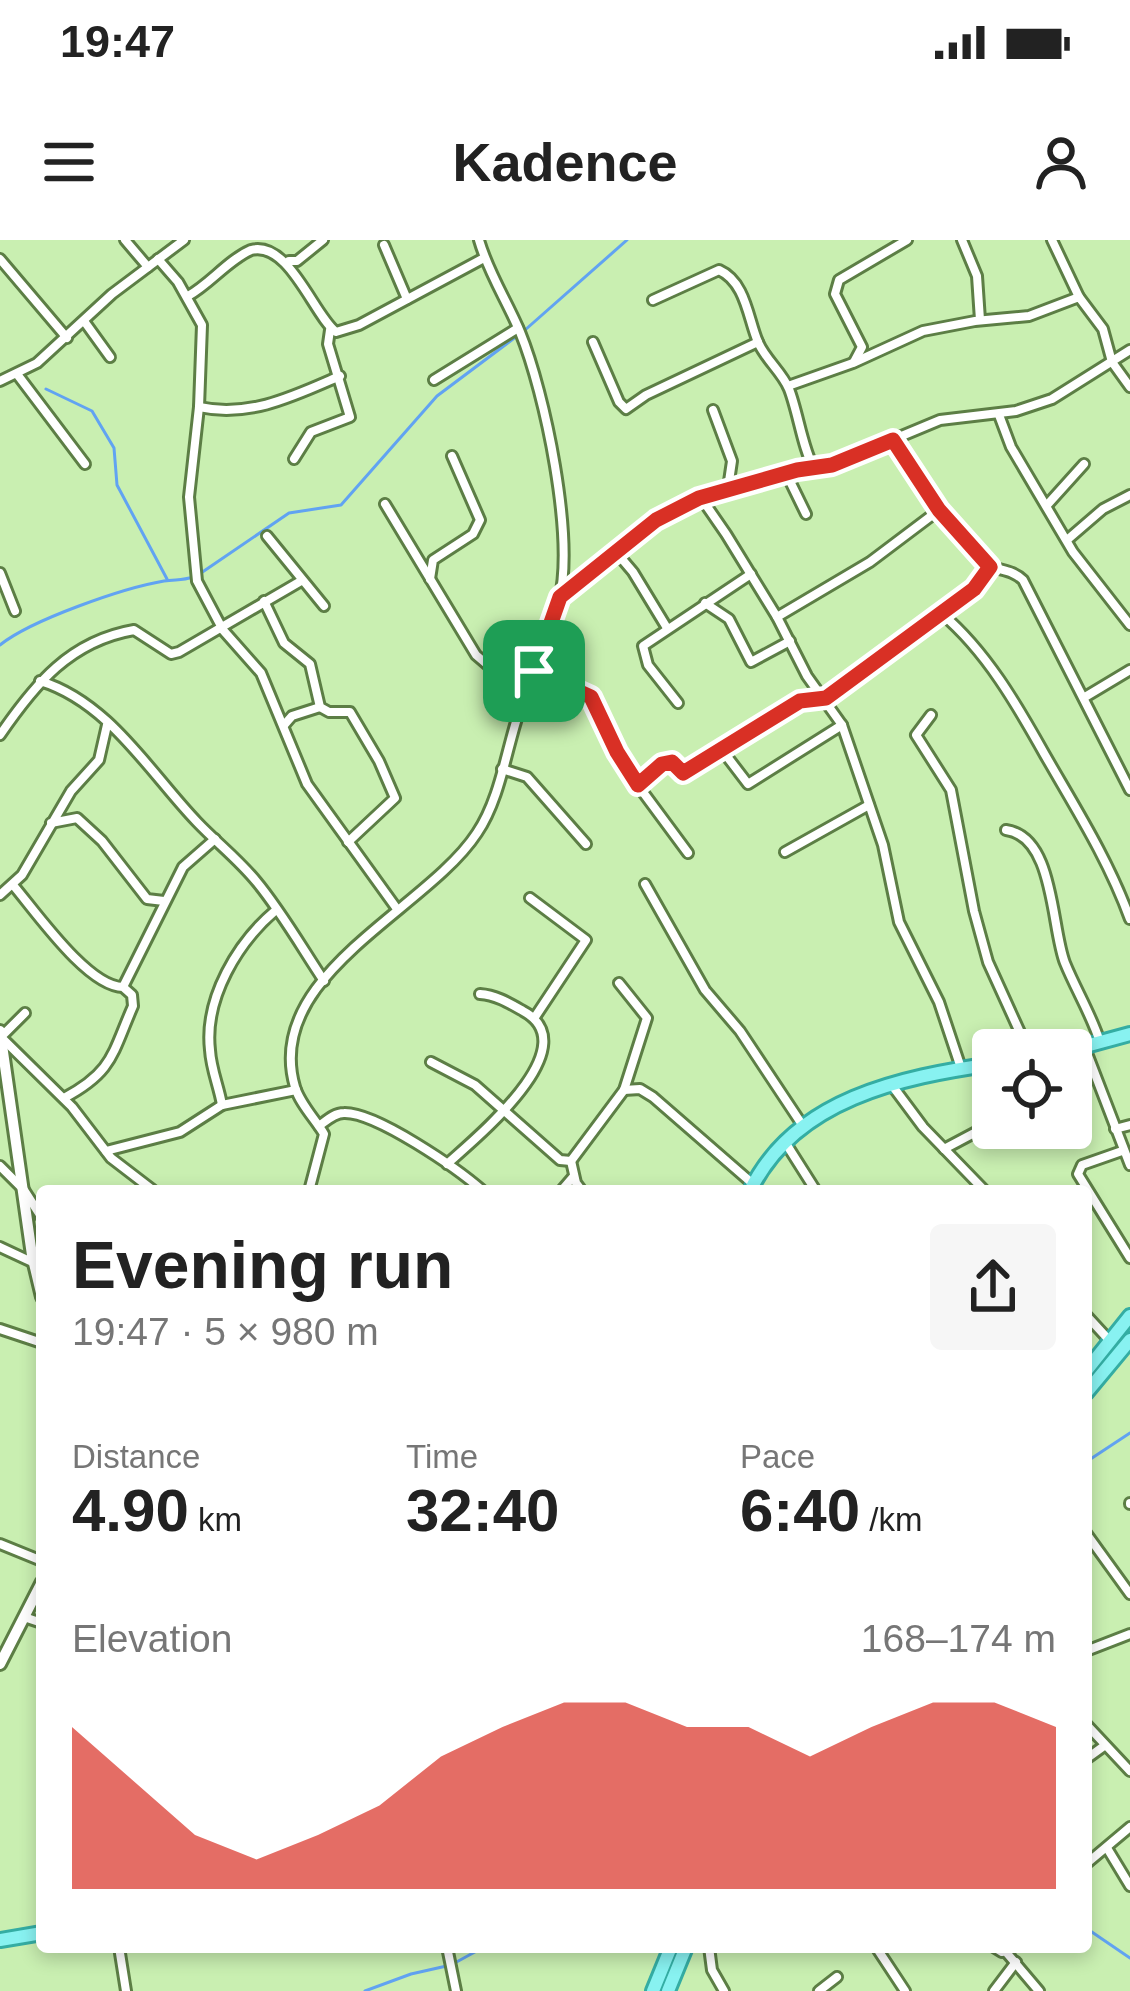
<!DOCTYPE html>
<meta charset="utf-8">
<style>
:root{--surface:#fff;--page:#f6f6f6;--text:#222;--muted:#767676;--accent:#d93025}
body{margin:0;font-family:Helvetica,sans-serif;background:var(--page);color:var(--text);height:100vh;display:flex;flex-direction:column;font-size:45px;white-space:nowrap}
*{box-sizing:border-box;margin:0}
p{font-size:39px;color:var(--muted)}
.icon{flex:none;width:66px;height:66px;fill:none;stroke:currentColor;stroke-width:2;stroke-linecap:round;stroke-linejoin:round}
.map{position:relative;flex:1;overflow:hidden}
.drawer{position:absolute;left:36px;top:945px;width:1056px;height:768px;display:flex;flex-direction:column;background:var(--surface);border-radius:12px;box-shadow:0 6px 18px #0003}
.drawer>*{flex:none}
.controls{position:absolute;left:972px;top:789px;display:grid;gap:24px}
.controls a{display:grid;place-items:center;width:120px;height:120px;border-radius:12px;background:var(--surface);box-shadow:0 6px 18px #0003;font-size:60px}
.pin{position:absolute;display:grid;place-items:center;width:102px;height:102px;color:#fff;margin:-51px;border-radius:24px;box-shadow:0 6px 18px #0006}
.round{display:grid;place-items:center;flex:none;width:126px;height:126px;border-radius:12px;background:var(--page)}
.summary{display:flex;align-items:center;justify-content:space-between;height:204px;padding:0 36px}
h1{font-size:66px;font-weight:600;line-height:90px}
.figures{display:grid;grid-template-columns:repeat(3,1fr);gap:18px;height:204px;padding:12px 36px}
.figures div{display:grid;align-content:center}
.figures b{font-size:60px;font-weight:600}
.figures small{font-size:33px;font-weight:400}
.figures p{font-size:33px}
.chart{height:336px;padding:24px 36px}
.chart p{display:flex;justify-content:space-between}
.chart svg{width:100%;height:216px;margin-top:12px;fill:var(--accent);opacity:.7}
.status{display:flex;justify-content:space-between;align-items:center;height:84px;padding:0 60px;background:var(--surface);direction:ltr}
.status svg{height:33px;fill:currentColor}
header{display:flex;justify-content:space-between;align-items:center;height:156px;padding:0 36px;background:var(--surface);font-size:54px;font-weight:600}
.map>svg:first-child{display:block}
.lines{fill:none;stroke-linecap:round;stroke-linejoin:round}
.stream{stroke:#61a3f2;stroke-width:3}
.street-casing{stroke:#5c7e45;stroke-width:14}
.secondary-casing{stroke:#5c7e45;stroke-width:16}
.primary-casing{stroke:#34ada3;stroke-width:18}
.street{stroke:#fff;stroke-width:8}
.secondary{stroke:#fff;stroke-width:10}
.primary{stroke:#88f2f1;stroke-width:12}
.route-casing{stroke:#fff;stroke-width:24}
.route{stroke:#d93025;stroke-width:15}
</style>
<div class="status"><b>19:47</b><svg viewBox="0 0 49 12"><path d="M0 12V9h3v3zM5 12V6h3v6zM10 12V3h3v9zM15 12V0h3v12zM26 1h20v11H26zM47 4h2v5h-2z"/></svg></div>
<header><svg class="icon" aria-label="menu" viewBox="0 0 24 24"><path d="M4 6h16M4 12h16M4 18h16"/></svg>Kadence<svg class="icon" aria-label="person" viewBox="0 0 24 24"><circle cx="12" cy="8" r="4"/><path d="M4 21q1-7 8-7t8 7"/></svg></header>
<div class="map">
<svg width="1130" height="1751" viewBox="0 0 1130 1751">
<rect width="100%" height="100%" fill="#c9efb1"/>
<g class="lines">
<g class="stream">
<polyline points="525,90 627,0"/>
<polyline points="46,149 92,171 114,208 117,245 167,339"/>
<polyline points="201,333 289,273 341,265 437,156 517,96"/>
<path d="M0,405C31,380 123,348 164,341C175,339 182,341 193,337"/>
<polyline points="1086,1222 1130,1193"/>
<polyline points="1086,1688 1130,1718"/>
<polyline points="365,1751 411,1734 451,1725 484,1707"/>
</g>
<g class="street-casing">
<g id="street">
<polyline points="125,0 148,27"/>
<polyline points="962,0 977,36 980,80"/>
<polyline points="1052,0 1079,57"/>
<polyline points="384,5 407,59"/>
<polyline points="0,19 67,98"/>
<polyline points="158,19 178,42 202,85 199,167 189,257 197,341 223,390 261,433 307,544 397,669"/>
<polyline points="289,21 297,21 323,0"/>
<path d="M188,56C210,44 228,20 251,10C289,0 314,76 336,92L359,85L484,18"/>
<path d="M653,60L719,30C746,42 748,79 758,102C765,119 782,132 789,149C798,172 803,210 814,228"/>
<polyline points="84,81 110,117"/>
<polyline points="593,102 619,162 626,169 646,155 758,102"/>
<polyline points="854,122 862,107 835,54 839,40 907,0"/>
<polyline points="17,134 85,224"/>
<polyline points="434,140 518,88"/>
<polyline points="0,141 37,123 112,54 184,0"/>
<polyline points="788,146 853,123 923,91 975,81 1029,76 1079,57 1103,89 1112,122 1130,147"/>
<path d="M199,167C250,178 294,156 340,136"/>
<polyline points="713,170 732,221 728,248"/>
<polyline points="999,175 1011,207 1073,312 1130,385"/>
<path d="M893,200C920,239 944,287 980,320C993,332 1010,327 1023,340L1130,550"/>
<polyline points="294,219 311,192 350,177 328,104 330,90"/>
<polyline points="787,235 806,274"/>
<polyline points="696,259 706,265 726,294 777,377 807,436 842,485 883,605 899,682 939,762 961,828"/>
<polyline points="385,264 476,415 524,456"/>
<polyline points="1048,264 1084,224"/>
<polyline points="267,296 324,366"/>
<polyline points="1067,300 1103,269 1130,255"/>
<polyline points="616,312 633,332 667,388"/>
<polyline points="0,333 15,371"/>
<polyline points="430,339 433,320 473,294 480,280 452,216"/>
<polyline points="561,356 656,280 699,258 797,230 832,225 940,180 1016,171 1052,159 1130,110"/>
<polyline points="264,361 284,403 310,424 320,467 329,472 350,472 379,521 395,558 348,602"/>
<polyline points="705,363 729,379 751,422 790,401"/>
<path d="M942,374C986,411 1017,465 1045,515C1076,569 1108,619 1130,679"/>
<polyline points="777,377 870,322 939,270"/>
<polyline points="534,431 591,457 634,540 688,613"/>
<path d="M40,441C109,462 150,533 197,582C216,602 238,619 256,641C281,671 302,708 324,741"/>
<polyline points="1085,457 1130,430"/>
<polyline points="826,458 967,356 990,327"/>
<polyline points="678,463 648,425 643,406 751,334"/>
<polyline points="931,475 916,495 951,550 974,671 988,722 1028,810"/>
<polyline points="285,484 292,476 320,467"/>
<path d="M0,495C35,444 70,401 134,390L171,414L179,412L301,341"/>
<polyline points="722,510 748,544 842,485"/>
<polyline points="502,529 527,537 586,604"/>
<polyline points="638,545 669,520 683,533 800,461 820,457"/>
<polyline points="51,583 77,578 102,601 147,659 164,661"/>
<path d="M1006,590C1055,597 1051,688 1065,723C1076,750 1091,774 1100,802"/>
<polyline points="785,612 869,565"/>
<polyline points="645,644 705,750 740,791 803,886"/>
<path d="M13,645C36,672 88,747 123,747L132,755L133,766C112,814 113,832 64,858"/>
<polyline points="0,655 22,635 71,551 99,520 107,485"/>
<polyline points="530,658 586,700 535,777"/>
<path d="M276,670C238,702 204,758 210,810C211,829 219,847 222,865L296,850"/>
<polyline points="123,747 183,627 215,599"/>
<polyline points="25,773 1,797 72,867 111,918 154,951"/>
<polyline points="1085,808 1130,925"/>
<polyline points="431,822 475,845 560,920 571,921"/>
<polyline points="891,844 923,887 985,951"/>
<polyline points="624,850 640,849 653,857 753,944"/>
<path d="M319,886C326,881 334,873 344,873C376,872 458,929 483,951"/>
<polyline points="1115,889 1130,885"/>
<polyline points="785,902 816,951"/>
<polyline points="944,909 993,883"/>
<polyline points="106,911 180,892 222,865"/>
<polyline points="1122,911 1082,925 1078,934 1130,1018"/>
<polyline points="571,921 624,850 647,778 619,743"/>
<polyline points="571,921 576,943 582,951"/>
<path d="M447,924C476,898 589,806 523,771C509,763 496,755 480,754"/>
<polyline points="0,926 24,950 42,978"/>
<path d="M309,951L324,894C315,879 300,864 295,847C262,735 427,670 477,593C500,559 506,511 519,472C530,435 549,399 559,361C575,297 545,153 520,92C507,61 488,32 479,0"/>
<polyline points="561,951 573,937"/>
<polyline points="0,1007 32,1022"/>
<polyline points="1086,1075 1109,1100"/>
<polyline points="0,1089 42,1103"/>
<polyline points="1130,1263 1130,1264"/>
<polyline points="1086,1293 1130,1354"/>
<polyline points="0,1304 42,1321"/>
<polyline points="24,1377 42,1383"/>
<polyline points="1086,1411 1130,1394"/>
<polyline points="1086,1484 1130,1531"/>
<polyline points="1086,1519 1104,1506"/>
<polyline points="1107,1608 1130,1646"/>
<polyline points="1086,1624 1130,1587"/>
<polyline points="119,1707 126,1751"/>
<polyline points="447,1707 456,1751"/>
<polyline points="709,1707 712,1730 724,1751"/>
<polyline points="876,1707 905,1751"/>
<polyline points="994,1707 1002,1712 1010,1707"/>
<polyline points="1006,1712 1039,1751"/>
<polyline points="819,1751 837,1737"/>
<polyline points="994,1751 1016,1722"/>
</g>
</g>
<g class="secondary-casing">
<g id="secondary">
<polyline points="0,791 32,1015 42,1057"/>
<polyline points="0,1424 42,1342"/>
</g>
</g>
<g class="primary-casing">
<g id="primary">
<polyline points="1071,810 1130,794"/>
<path d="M750,951C794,859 901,837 993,824"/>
<polyline points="1086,1131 1130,1076"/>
<polyline points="1086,1153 1130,1100"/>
<polyline points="0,1700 42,1693"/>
<polyline points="653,1751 671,1707"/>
<polyline points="668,1751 686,1707"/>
</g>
</g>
<use href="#street" class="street"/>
<use href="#secondary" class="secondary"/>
<use href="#primary" class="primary"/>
</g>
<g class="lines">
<g class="route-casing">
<polygon id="route" points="893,200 939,270 990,327 974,349 826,458 800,461 683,533 672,522 662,524 638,545 617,512 591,457 534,431 560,357 656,280 699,258 797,230 832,225"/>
</g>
<use href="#route" class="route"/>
</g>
</svg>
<div class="controls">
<a><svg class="icon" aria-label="locate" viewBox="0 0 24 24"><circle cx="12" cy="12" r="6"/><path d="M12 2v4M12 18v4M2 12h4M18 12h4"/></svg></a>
</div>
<div class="pin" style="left:534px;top:431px;background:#1e9e55"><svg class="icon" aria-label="arrive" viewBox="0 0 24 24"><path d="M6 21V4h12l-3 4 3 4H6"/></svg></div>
<section class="drawer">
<div class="summary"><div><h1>Evening run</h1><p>19:47 · 5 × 980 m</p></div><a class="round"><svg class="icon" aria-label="share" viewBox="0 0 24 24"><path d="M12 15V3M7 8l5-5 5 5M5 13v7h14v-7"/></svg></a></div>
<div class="figures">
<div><p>Distance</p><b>4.90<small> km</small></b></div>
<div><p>Time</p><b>32:40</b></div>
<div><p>Pace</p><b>6:40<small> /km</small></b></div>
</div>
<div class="chart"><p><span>Elevation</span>168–174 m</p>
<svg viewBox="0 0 160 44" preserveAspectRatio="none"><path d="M0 44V11L10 22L20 33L30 38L40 33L50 27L60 17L70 11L80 6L90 6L100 11L110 11L120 17L130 11L140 6L150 6L160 11V44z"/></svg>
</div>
</section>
</div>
